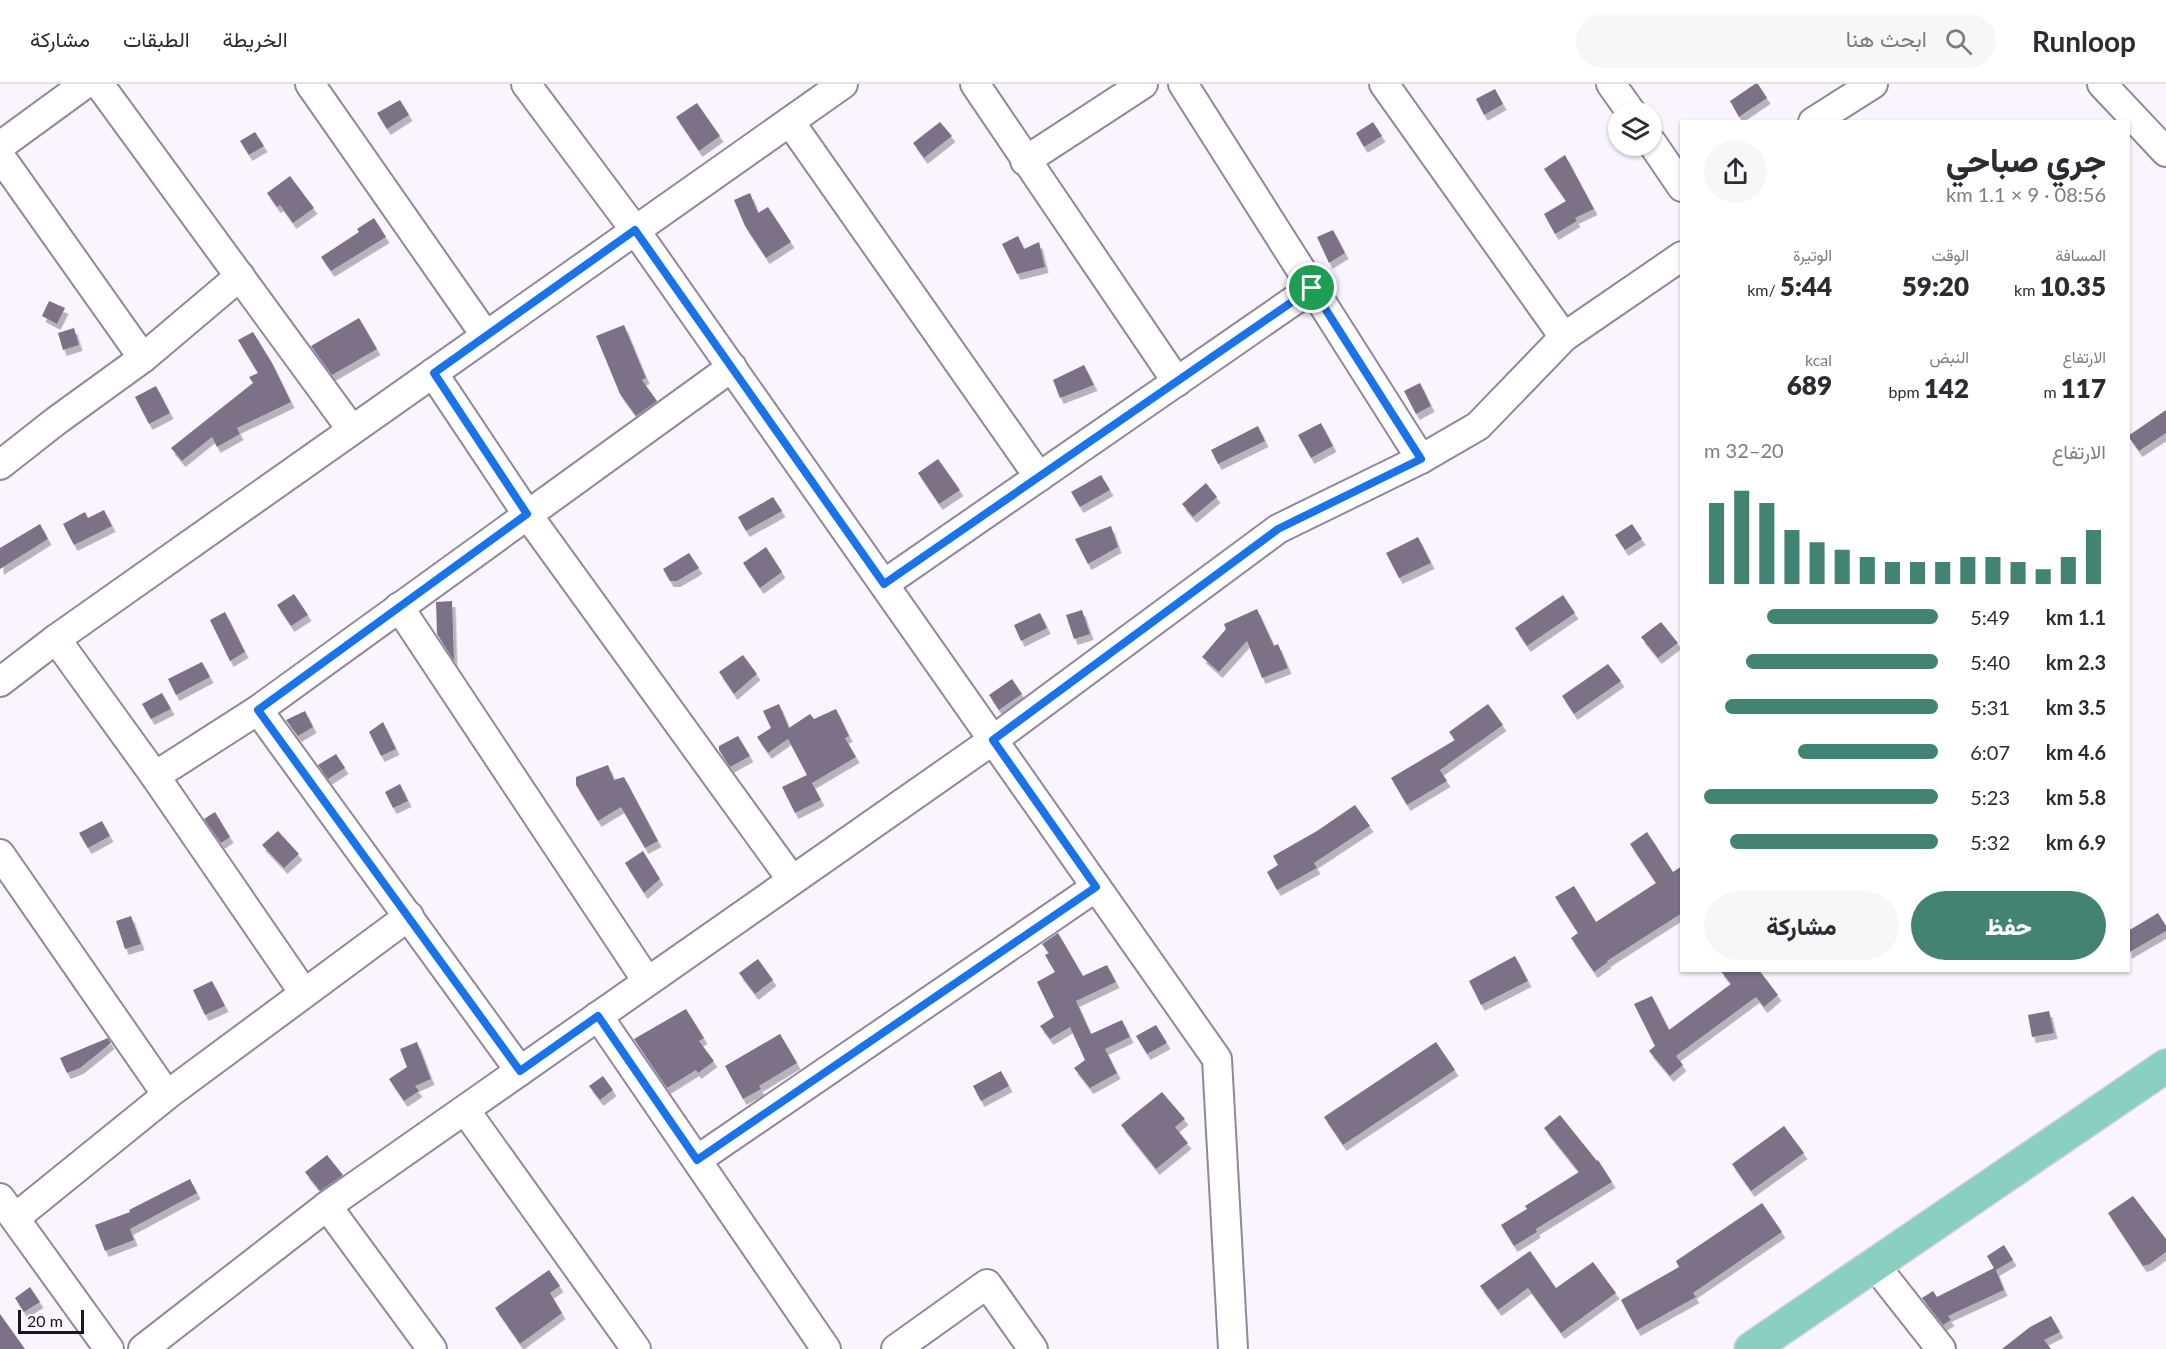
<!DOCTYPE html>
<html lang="ar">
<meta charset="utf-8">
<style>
:root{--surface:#fff;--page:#f7f7f7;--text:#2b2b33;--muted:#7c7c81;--line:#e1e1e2;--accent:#438373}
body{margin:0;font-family:Lato,Vazirmatn,sans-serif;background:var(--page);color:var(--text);direction:rtl;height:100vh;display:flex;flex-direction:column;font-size:22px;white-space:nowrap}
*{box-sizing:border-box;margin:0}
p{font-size:20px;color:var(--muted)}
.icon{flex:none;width:33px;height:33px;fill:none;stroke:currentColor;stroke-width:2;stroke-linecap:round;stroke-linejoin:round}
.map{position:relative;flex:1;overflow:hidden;direction:ltr}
.drawer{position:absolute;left:1680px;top:36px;width:450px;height:852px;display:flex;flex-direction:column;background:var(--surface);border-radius:0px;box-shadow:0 2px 4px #0004;direction:rtl}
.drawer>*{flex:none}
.buttons{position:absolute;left:1608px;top:18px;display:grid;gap:12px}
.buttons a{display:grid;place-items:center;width:54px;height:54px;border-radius:50%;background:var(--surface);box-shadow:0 2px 4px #0004;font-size:30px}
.scale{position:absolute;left:18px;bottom:15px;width:66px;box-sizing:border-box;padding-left:6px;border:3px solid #19161e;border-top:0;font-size:16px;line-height:21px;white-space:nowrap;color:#19161e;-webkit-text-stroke:4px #f9f4fe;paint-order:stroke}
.pin{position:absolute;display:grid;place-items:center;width:51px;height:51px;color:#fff;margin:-26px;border:3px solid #fff;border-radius:50%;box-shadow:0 2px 6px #0007}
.round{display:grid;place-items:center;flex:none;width:63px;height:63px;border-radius:32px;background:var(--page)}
.headline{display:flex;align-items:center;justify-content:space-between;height:102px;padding:0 24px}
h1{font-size:33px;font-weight:800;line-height:45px}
.metrics{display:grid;grid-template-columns:repeat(3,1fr);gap:9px;height:102px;padding:6px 24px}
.metrics div{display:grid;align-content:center}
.metrics b{font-size:26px;font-weight:800}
.metrics small{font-size:16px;font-weight:400}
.metrics p{font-size:16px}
.chart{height:168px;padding:12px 24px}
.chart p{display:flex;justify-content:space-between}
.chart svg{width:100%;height:108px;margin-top:6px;stroke:var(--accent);stroke-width:6}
.button{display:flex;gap:12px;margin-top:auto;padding:12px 24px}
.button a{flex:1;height:69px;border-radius:36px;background:var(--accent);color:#fff;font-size:24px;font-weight:800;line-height:69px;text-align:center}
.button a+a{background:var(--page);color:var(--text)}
ul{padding:0 24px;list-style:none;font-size:20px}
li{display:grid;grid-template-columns:96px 72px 1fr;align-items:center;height:45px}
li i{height:15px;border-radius:8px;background:var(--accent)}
header{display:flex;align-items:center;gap:36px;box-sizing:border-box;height:84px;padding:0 30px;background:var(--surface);border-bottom:2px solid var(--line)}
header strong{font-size:28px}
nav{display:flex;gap:33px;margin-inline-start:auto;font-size:21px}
.search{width:420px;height:54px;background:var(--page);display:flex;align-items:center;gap:15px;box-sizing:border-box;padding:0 21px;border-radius:33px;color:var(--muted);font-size:22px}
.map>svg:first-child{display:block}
.building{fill:#7b7186;filter:url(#shadow)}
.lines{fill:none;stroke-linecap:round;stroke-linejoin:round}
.minor-casing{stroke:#91879c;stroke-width:32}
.major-casing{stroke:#d6d5d6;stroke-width:36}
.minor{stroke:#fff;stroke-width:28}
.major{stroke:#8ad0c0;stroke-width:33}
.route-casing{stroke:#fff;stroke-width:12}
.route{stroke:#1a73e8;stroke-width:8}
</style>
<header>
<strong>Runloop</strong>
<div class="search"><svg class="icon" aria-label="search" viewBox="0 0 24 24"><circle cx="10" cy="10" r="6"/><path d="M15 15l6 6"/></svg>ابحث هنا</div>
<nav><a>الخريطة</a><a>الطبقات</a><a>مشاركة</a></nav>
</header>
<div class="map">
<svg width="2166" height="1265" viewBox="0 0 2166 1265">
<defs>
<filter id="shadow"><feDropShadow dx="3.5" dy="6" stdDeviation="0" flood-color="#0004"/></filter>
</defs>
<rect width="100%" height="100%" fill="#f9f4fe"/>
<g class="building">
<polygon points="1755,0 1758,0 1767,14 1739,33 1730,17"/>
<polygon points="1495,5 1503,20 1484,31 1476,15"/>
<polygon points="400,16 409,31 387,45 377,29"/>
<polygon points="697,19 720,52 699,67 676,33"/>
<polygon points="940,38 952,52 924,74 913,59"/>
<polygon points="1373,38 1382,52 1364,63 1356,49"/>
<polygon points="255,48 264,62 249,71 240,57"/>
<polygon points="1565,71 1594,125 1575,134 1577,137 1555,150 1544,130 1566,117 1544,85"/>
<polygon points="290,92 314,124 293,139 280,121 277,123 267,109"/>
<polygon points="750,109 758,129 768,123 791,158 766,174 745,142 734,116"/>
<polygon points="374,134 386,153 331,187 321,173 359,148 357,145"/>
<polygon points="1333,146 1345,169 1329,179 1317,153"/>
<polygon points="1018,152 1024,165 1039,158 1045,183 1017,190 1002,160"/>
<polygon points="49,217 65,224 57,240 42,232"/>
<polygon points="359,234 377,265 332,291 311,262"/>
<polygon points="624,241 646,294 642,296 657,317 636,332 620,310 596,252"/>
<polygon points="74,244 79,261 63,266 58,249"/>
<polygon points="253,248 272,279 291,318 237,344 240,350 217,363 212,353 182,377 171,364 253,299 249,293 258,289 238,256"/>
<polygon points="1084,281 1094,301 1060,314 1053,296"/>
<polygon points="1420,299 1431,322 1416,330 1404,307"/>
<polygon points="156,302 170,329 149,340 135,313"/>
<polygon points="2166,326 2166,349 2139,367 2128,352"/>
<polygon points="1321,339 1333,362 1311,374 1298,351"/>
<polygon points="1258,342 1265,357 1218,380 1211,366"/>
<polygon points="938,375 960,406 939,420 918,389"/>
<polygon points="1101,391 1110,406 1080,423 1071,408"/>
<polygon points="1206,399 1217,413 1193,433 1182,420"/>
<polygon points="773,413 782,427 746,447 738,433"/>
<polygon points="104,426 112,442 74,461 63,440 85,428 88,434"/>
<polygon points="40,440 48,455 0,485 0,464"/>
<polygon points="1632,440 1642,455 1625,466 1615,451"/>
<polygon points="1111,442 1118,463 1088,480 1075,455"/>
<polygon points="1418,453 1431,479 1399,494 1386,469"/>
<polygon points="766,463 782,488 760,504 743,479"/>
<polygon points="689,469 699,484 677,497 670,497 663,485"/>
<polygon points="294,510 308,531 291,542 277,521"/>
<polygon points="1563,511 1575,529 1527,562 1515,544"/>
<polygon points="452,517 454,577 437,550 436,518"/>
<polygon points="1257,525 1274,562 1278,560 1288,584 1262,594 1247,557 1219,588 1202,573 1226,545 1224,540"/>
<polygon points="1082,526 1090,550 1074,555 1066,531"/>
<polygon points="225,528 245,568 230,577 210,536"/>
<polygon points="1040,529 1047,544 1021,557 1014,541"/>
<polygon points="1661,538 1678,559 1658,574 1641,553"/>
<polygon points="743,571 757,590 734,610 719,588"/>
<polygon points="202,578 210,593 176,611 168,595"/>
<polygon points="1608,580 1621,597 1574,630 1562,612"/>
<polygon points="1012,595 1022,610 999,626 989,611"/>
<polygon points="162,609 171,625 151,635 142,620"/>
<polygon points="779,620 789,644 810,630 814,635 836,625 849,652 845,654 856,673 812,699 821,716 795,729 782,703 807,691 788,655 768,669 757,653 771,644 763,627"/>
<polygon points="1488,620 1503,641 1440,686 1447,697 1407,721 1391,694 1455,656 1449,648"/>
<polygon points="305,627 313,643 298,652 286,636"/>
<polygon points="383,638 396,665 381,672 369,648"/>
<polygon points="738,652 750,672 730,683 719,666 719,662"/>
<polygon points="336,670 345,684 328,695 318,681"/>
<polygon points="608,681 614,696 624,693 658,757 645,764 621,723 598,737 576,701 576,693"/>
<polygon points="400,700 408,717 393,724 385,708"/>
<polygon points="1355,721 1370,742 1314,779 1317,784 1277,806 1267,788 1278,781 1273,772 1317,747"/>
<polygon points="215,728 230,753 221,759 204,735"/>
<polygon points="102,737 110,752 88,764 79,749"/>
<polygon points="278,747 299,770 284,784 262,761"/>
<polygon points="1647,748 1673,788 1682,782 1682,829 1607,877 1608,878 1594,888 1571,854 1578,849 1555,813 1574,802 1596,838 1656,799 1630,760"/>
<polygon points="643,767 660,795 644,809 625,779"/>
<polygon points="2158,829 2166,842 2166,847 2128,869 2128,847"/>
<polygon points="131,832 141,860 125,865 116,837"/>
<polygon points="1058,849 1083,892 1107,881 1116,898 1076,917 1091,950 1122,936 1130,953 1105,965 1117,989 1090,1004 1074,984 1085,976 1070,943 1050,955 1040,942 1054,933 1037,898 1055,888 1045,871 1049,869 1042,860"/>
<polygon points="1515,872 1528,897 1481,921 1469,897"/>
<polygon points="758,875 773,896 755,910 739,889"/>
<polygon points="1720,886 1759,886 1778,911 1764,923 1756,913 1676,972 1683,981 1670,992 1649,967 1655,962 1634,920 1652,912 1669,946 1731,900"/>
<polygon points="212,897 225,922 205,931 193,906"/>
<polygon points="686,925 704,954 699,957 714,977 698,989 696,986 667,1004 634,955"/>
<polygon points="2049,927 2054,949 2032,953 2028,931"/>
<polygon points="1156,941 1167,959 1147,970 1136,952"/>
<polygon points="780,950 797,979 759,1002 761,1005 743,1015 725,982"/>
<polygon points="108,954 111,959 80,984 67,989 60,974"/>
<polygon points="417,958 431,995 415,1002 419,1007 404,1017 389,995 407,983 400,965"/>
<polygon points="1436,958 1455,986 1343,1061 1324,1033"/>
<polygon points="1001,987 1009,1002 981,1017 973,1002"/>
<polygon points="603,992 613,1006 600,1016 589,1002"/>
<polygon points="1162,1008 1185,1035 1175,1043 1188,1059 1156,1085 1121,1041"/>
<polygon points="1560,1031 1597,1077 1598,1076 1612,1098 1536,1145 1537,1148 1514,1162 1501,1141 1527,1125 1525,1122 1579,1088 1544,1044"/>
<polygon points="1784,1042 1804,1069 1751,1107 1732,1080"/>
<polygon points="327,1071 343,1091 320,1107 305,1088"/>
<polygon points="190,1095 197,1109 130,1145 134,1156 105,1167 95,1141 130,1128 129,1126"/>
<polygon points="2133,1112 2166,1155 2166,1168 2150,1180 2143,1182 2108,1129"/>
<polygon points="1762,1119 1782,1148 1693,1209 1696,1213 1637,1246 1621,1216 1679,1183 1676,1177"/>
<polygon points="2004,1161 2013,1176 1996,1186 2004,1206 1948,1232 1951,1236 1943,1241 1922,1214 1933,1207 1937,1213 1994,1184 1987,1172"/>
<polygon points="1530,1167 1556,1204 1593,1178 1616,1209 1561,1249 1528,1204 1498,1226 1480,1202"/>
<polygon points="549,1186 560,1202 550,1209 562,1229 520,1260 495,1224"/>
<polygon points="30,1203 40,1218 24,1228 15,1214"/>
<polygon points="0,1230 25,1265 0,1265"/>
<polygon points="2051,1232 2060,1248 2044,1256 2051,1265 2002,1265 2030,1243"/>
</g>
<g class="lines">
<g class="minor-casing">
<g id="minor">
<polyline points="99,0 352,346"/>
<polyline points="310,0 486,252"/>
<polyline points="526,0 635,146 1217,975 1233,1265"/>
<polyline points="975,0 1177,298"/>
<polyline points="1183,0 1421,375"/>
<polyline points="1384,0 1564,253"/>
<polyline points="1611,0 1631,28"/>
<polyline points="2102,0 2166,68"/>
<polyline points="790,38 1039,393"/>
<polyline points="1813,38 1873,0"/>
<polyline points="1652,59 1682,103"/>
<polyline points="0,62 85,0"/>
<polyline points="0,72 143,274"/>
<polyline points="1025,77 1143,0"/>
<polyline points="433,289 527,430 792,796"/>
<polyline points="0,381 56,337 143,274 240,192"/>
<polyline points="884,500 1312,204"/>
<polyline points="399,523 647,897"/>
<polyline points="56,555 155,692 304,909"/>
<polyline points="0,598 56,555 843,0"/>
<polyline points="258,626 520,987"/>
<polyline points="155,692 258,626 732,283"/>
<polyline points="0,770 167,1011"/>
<polyline points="598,932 826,1265"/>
<polyline points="465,1026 636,1265"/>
<polyline points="697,1076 1096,803"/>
<polyline points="0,1114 109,1265"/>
<polyline points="327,1122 432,1265"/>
<polyline points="15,1134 167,1011 409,832"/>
<polyline points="1874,1180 1941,1265"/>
<polyline points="143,1265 327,1122 993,656 1278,445 1421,375 1478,342 1564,253 1682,172"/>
<polyline points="896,1265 987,1200 1033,1265"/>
</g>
</g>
<g class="major-casing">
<polyline id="major" points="1751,1265 2166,982"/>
</g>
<use href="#minor" class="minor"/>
<use href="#major" class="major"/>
</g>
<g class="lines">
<g class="route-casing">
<polygon id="route" points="635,146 884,500 1312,204 1421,375 1278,445 993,656 1096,803 697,1076 598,932 520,987 258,626 527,430 434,289"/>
</g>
<use href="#route" class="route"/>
</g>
</svg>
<div class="buttons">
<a><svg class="icon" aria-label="layers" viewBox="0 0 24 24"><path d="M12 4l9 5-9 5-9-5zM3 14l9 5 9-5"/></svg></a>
</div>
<div class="scale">20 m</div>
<div class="pin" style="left:1312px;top:204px;background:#1e9e55"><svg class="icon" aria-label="arrive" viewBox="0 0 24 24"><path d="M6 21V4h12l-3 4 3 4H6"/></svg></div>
<section class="drawer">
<div class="headline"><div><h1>جري صباحي</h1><p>08:56 · 9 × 1.1 km</p></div><a class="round"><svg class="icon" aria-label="share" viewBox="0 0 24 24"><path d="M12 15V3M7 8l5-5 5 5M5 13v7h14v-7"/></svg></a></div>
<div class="metrics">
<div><p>المسافة</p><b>10.35<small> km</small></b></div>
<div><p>الوقت</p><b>59:20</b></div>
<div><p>الوتيرة</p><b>5:44<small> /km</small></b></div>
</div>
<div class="metrics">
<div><p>الارتفاع</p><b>117<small> m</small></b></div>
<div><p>النبض</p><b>142<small> bpm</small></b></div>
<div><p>kcal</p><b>689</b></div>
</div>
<div class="chart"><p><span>الارتفاع</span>20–32 m</p>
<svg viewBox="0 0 160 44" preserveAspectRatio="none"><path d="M5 44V11M15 44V6M25 44V11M35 44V22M45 44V27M55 44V30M65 44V33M75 44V35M85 44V35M95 44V35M105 44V33M115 44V33M125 44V35M135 44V38M145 44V33M155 44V22"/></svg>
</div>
<ul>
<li><b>1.1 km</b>5:49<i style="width:73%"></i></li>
<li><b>2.3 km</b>5:40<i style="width:82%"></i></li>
<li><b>3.5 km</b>5:31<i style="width:91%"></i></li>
<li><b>4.6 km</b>6:07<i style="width:60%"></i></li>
<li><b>5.8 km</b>5:23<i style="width:100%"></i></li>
<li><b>6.9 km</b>5:32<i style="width:89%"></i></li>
</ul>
<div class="button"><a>حفظ</a><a>مشاركة</a></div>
</section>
</div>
